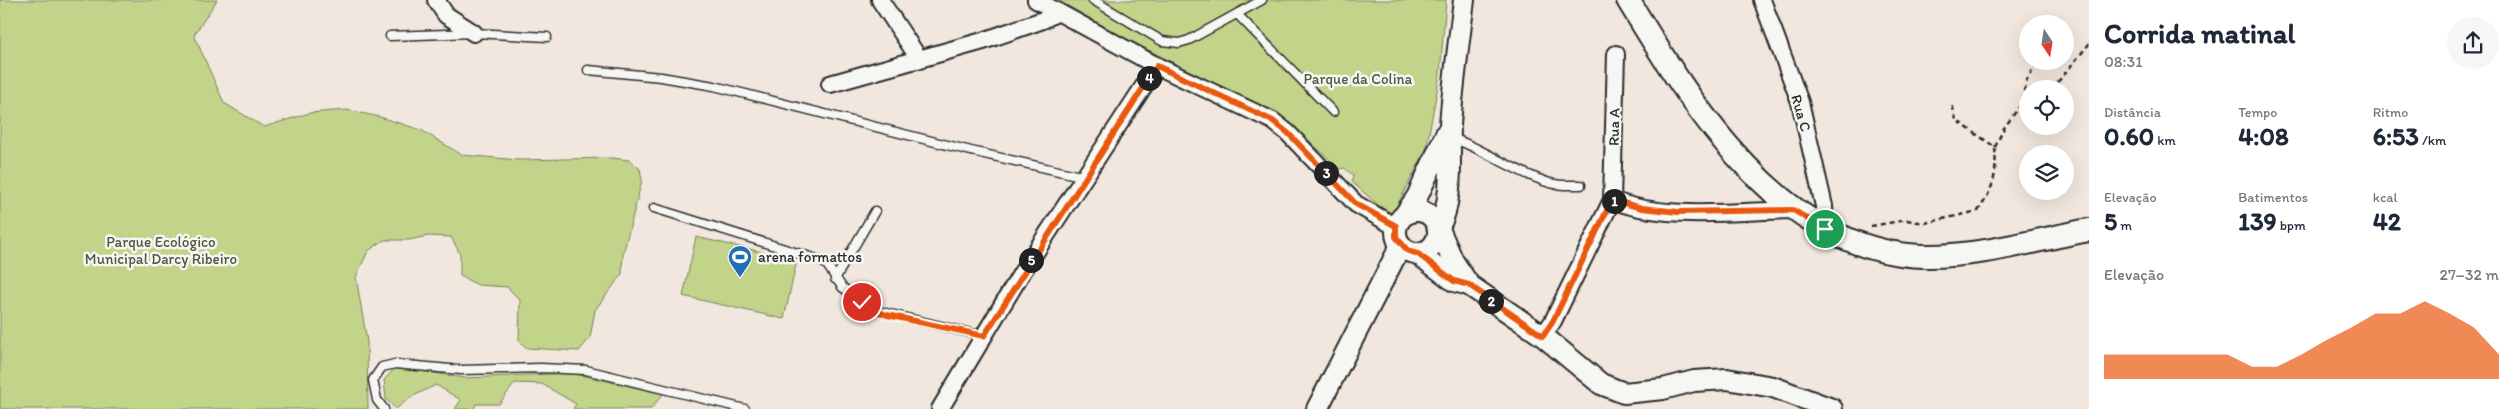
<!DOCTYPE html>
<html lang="pt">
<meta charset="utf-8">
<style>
:root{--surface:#fff;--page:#f6f6f7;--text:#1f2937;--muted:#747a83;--accent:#ea580c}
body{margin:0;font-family:Itim,sans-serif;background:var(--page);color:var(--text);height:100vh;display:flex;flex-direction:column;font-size:19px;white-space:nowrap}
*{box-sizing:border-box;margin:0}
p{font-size:16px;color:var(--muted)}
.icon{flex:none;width:28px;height:28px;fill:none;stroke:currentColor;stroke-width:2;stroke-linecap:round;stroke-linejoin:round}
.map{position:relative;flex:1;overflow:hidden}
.panel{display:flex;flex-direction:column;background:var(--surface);width:425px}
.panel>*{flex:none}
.needle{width:32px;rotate:168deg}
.tools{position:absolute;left:2019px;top:15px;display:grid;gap:10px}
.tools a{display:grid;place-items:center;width:55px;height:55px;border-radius:50%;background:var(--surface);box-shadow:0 5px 20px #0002;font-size:25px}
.pin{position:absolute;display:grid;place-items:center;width:42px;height:42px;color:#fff;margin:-21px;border:2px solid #fff;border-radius:50%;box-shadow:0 1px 5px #0007}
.km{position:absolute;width:25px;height:25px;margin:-12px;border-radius:50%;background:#222;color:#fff;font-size:14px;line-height:25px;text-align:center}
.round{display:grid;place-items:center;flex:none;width:52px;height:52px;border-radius:26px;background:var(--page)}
.overview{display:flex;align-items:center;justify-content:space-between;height:85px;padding:0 15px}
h1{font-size:28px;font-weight:800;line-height:38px}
.stats{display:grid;grid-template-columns:repeat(3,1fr);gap:8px;height:85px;padding:5px 15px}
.stats div{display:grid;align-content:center}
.stats b{font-size:25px;font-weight:800}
.stats small{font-size:14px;font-weight:400}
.stats p{font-size:14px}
.chart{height:140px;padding:10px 15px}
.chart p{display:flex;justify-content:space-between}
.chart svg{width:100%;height:90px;margin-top:5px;fill:var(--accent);opacity:.7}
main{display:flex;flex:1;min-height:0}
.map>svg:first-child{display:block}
.green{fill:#c2d489;stroke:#76805a}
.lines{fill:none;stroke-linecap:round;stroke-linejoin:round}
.service-casing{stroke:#2b2b2b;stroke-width:11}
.minor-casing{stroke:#2b2b2b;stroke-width:20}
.tertiary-casing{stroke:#2b2b2b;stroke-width:24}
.secondary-casing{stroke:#2b2b2b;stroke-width:26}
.path{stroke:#2b2b2b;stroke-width:2.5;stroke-dasharray:5 4;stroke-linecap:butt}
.service{stroke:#f6f6f2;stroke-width:8}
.minor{stroke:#f6f6f2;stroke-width:16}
.tertiary{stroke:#f6f6f2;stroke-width:20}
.secondary{stroke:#f6f6f2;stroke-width:22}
.route-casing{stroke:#fff;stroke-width:10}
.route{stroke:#ea580c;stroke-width:6}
.labels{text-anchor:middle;stroke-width:5;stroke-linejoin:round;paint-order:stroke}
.park-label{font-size:15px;fill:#515542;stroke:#f6f6f2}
.street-label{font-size:15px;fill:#2b2b2b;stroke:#f6f6f2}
.poi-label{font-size:15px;fill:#2b2b2b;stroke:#f6f6f2;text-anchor:start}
</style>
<main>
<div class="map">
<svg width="2089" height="409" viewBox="0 0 2089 409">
<rect width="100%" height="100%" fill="#f1e7de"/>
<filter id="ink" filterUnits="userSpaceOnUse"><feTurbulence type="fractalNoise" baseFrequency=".02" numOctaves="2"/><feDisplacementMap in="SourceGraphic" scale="10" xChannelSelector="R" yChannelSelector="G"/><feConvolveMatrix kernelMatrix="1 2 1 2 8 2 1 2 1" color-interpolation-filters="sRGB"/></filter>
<g filter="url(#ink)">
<g class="green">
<polygon points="0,0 217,0 194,35 224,103 264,127 309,113 347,110 380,117 421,130 462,155 519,160 612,158 629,160 640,169 642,180 623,254 622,274 595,310 590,338 579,351 527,348 519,341 520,300 507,287 478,285 460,276 460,254 451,237 428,236 409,240 384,240 368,251 356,277 367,341 368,409 0,409"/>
<polygon points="1058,0 1446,0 1440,74 1426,150 1393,213 1386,212 1352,182 1353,175 1344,168 1340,169 1286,120 1115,33"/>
<polygon points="696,237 797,260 784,319 683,296"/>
<polygon points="396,367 465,378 572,373 663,394 651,409 573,409 576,404 542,384 515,383 499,404 476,404 474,409 455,409 461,400 436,385 411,397 396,409 386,399 384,380"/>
</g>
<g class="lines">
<g class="service-casing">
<g id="service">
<polyline points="1093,0 1162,41 1179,43 1189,40 1262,0"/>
<polyline points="1237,14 1333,112"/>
<polyline points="390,36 474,33 547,37"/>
<polyline points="588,70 661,77 714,86 971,151 1085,177"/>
<path d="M1452,138C1486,150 1516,173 1550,183C1560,186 1571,185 1581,185"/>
<polyline points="654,208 820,260 827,265 842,287 873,310 984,336"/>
<polyline points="835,279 875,211"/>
<polyline points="384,409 377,400 373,380 382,367 395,364 461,370 541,368 586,370 745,409"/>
</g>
</g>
<g class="minor-casing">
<g id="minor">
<polyline points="436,0 446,15 474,33"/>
<polyline points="880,0 920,60"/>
<polyline points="1036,0 1157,66 1273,121 1288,133 1356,204 1396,227"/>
<polyline points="1762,0 1800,102 1824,206 1825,229"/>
<path d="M1616,54L1612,200C1665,221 1737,211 1793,210"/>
<polyline points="830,84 983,41 1043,20 1056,13"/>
<polyline points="1543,336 1553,321 1612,200"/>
<polyline points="940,409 1021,274 1157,66"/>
</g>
</g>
<g class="tertiary-casing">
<g id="tertiary">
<circle cx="1417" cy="232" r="21"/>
<polyline points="1406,213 1417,197 1447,132"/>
<path d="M1439,227C1454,200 1449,155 1450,125C1453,83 1459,42 1464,0"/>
<polyline points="1439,229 1453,261 1469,285 1543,336 1601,384 1624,393 1663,389 1694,381 1727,379 1773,387 1832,409"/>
<polyline points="1418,254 1454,281 1469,285"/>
<polyline points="1317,409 1401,245"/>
</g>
</g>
<g class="secondary-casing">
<path id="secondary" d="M1628,0C1694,109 1782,252 1924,256C1979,257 2035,240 2089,230"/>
</g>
<g class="path">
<polyline points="2052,89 2089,44"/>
<polyline points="1995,147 2004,128 2020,106 2027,80 2038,61"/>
<path d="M1871,226L1906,220L1925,223L1978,211C1994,188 1997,175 1995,147L1956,120L1952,104"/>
</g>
<use href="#service" class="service"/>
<use href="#minor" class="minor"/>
<use href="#tertiary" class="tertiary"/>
<use href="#secondary" class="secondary"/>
</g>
</g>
<g class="lines" filter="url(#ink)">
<g class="route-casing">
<polyline id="route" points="862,302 872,310 887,315 984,336 1157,66 1273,121 1288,133 1356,204 1396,226 1396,237 1408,251 1418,254 1454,281 1469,285 1543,336 1553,321 1612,200 1642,208 1678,212 1793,210 1825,229"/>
</g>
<use href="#route" class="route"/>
</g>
<defs>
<g id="stadium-pin" transform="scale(1.25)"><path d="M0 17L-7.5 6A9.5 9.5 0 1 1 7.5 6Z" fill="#1f6fb2" stroke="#f6f6f2"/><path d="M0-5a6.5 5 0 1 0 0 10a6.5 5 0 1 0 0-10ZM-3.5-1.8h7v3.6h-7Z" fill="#fff"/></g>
</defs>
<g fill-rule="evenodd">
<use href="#stadium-pin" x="740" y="257"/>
</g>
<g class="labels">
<g class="park-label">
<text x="1358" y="84">Parque da Colina</text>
<text x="161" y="247">Parque Ecológico<tspan x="161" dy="17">Municipal Darcy Ribeiro</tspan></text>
</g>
<g class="street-label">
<text transform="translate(1801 113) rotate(74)" y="5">Rua C</text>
<text transform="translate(1614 127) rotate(-89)" y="5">Rua A</text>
</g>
<g class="poi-label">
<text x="758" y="262">arena formattos</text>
</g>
</g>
</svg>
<div class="tools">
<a><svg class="needle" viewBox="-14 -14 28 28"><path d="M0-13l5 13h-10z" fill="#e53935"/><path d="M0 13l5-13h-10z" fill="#747a83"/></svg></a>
<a><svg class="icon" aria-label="locate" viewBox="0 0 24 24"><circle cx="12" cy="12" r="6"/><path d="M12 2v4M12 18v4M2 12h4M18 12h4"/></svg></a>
<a><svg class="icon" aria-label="layers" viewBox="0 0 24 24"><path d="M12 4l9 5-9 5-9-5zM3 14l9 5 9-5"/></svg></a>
</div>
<div class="pin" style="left:1825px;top:229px;background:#1e9e55"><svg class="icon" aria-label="arrive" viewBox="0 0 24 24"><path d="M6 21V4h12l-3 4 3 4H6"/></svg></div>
<div class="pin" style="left:862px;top:302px;background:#d93025"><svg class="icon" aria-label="check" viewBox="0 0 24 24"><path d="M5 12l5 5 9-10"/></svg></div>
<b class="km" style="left:1614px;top:201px">1</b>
<b class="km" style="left:1491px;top:301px">2</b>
<b class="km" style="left:1326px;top:173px">3</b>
<b class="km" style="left:1149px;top:78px">4</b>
<b class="km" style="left:1031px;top:260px">5</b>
</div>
<section class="panel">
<div class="overview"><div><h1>Corrida matinal</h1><p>08:31</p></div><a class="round"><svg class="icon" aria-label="share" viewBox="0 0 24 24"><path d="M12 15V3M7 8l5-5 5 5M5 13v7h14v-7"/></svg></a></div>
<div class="stats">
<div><p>Distância</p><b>0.60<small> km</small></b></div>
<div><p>Tempo</p><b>4:08</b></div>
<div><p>Ritmo</p><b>6:53<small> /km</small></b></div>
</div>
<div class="stats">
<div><p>Elevação</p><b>5<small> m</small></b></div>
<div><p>Batimentos</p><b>139<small> bpm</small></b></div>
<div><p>kcal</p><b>42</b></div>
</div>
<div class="chart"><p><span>Elevação</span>27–32 m</p>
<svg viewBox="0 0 160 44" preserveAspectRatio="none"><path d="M0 44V32L10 32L20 32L30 32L40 32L50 32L60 38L70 38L80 32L90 25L100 19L110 12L120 12L130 6L140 12L150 19L160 32V44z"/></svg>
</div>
</section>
</main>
